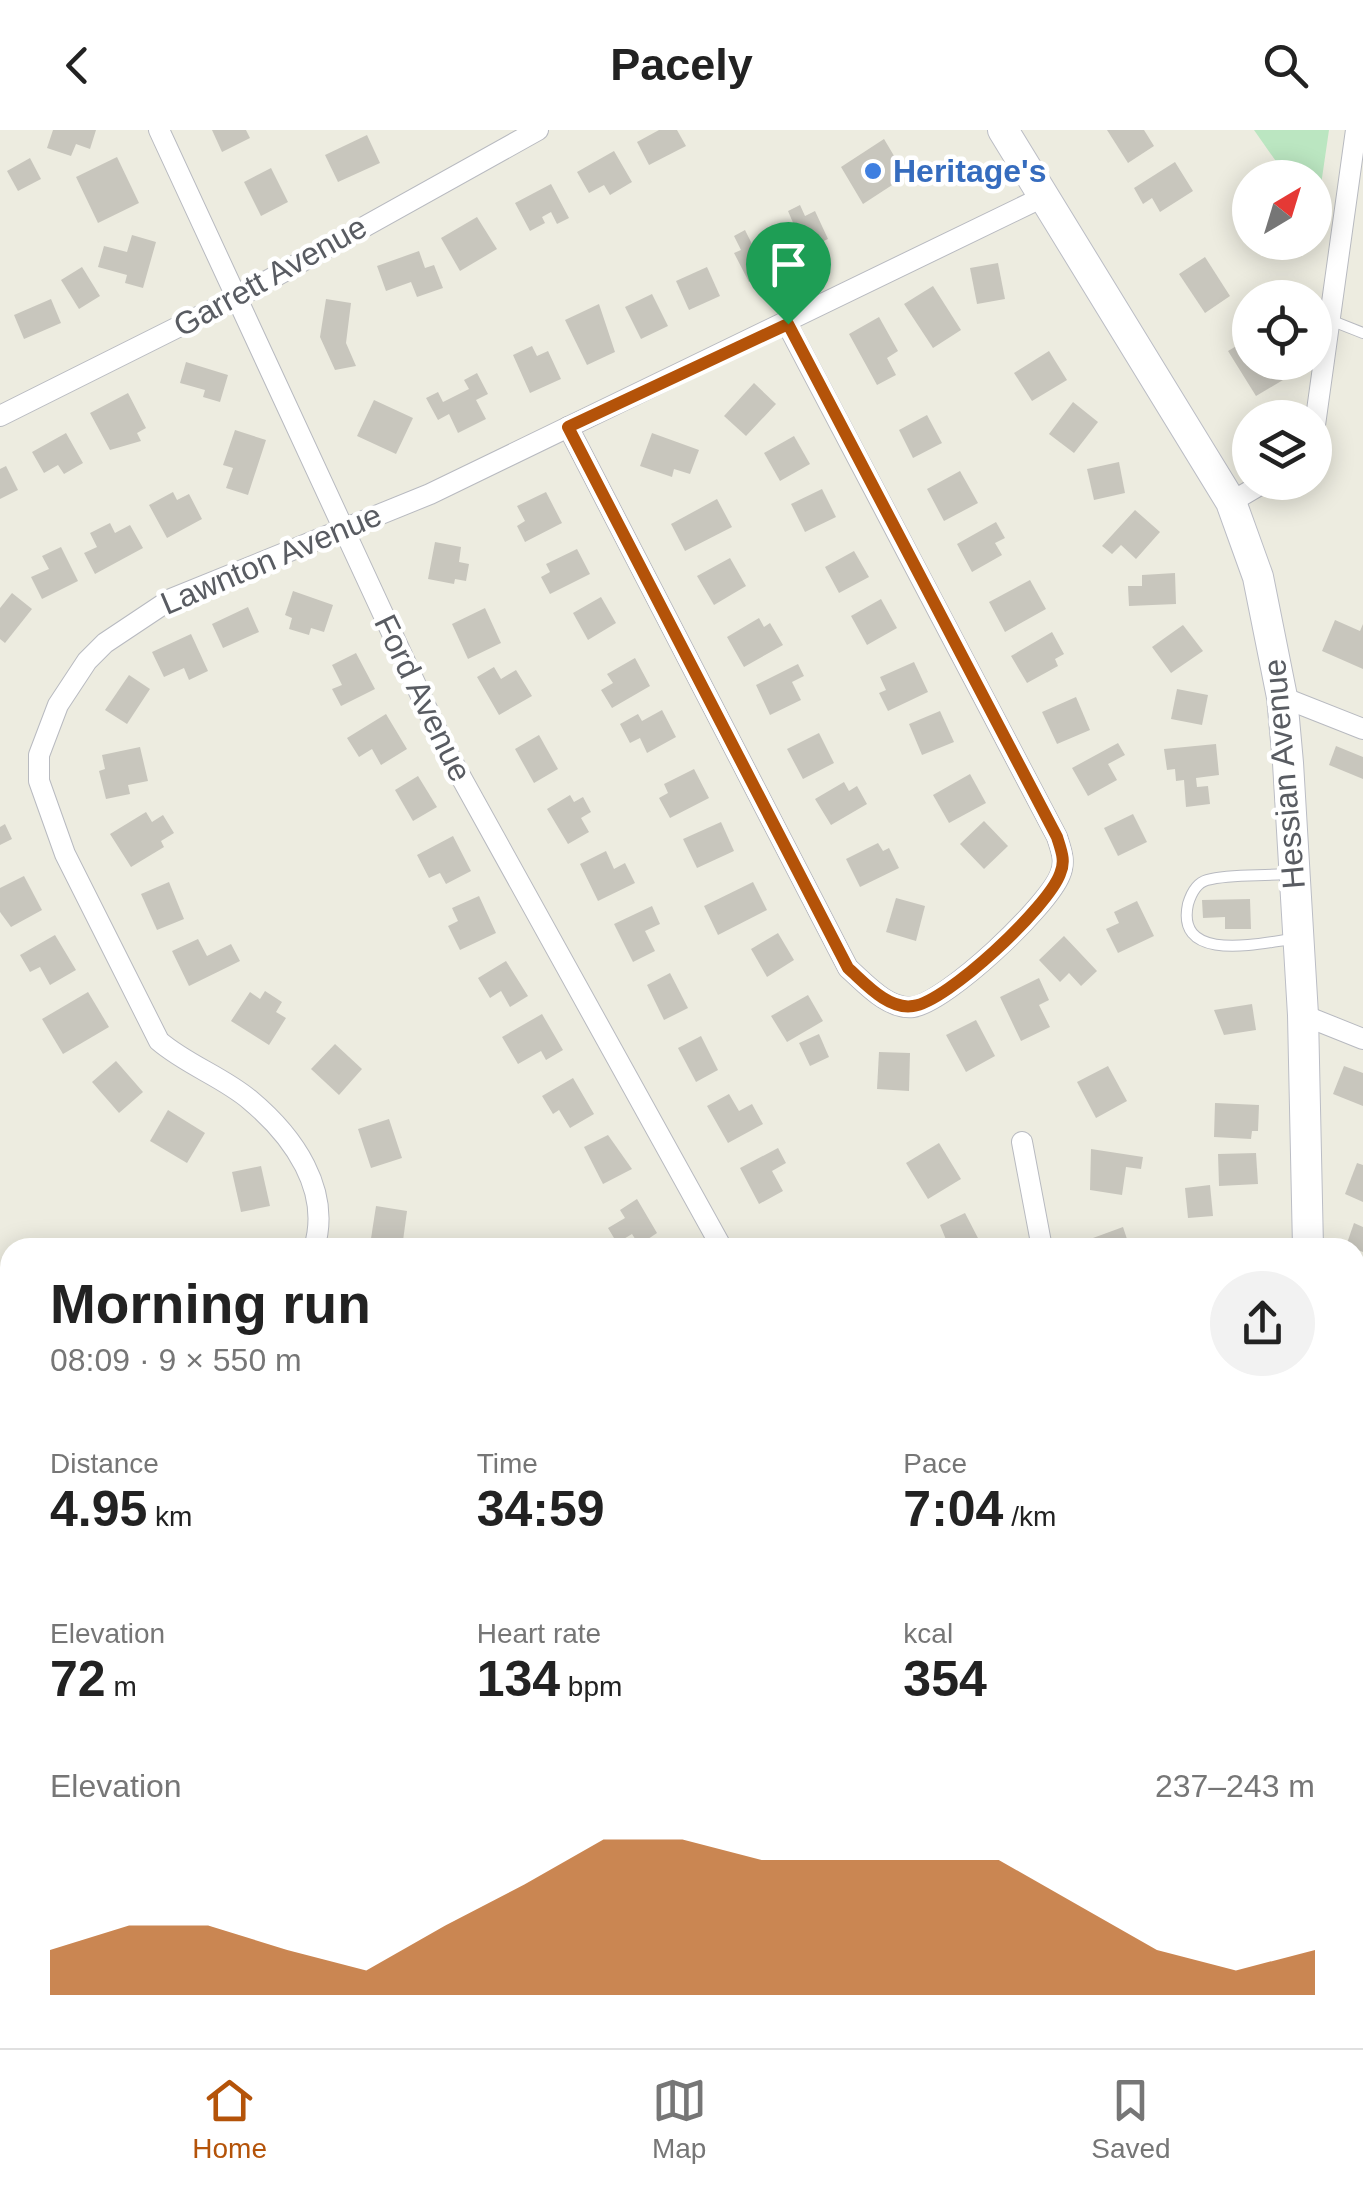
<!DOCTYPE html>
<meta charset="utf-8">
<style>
:root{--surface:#fff;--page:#f2f2f2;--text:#222;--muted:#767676;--line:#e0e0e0;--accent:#b45309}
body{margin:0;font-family:Helvetica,sans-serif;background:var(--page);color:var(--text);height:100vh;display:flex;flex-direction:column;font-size:38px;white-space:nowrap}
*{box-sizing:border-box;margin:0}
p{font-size:32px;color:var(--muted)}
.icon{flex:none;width:55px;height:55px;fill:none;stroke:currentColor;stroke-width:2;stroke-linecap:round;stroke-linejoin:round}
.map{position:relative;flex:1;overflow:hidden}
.details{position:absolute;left:0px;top:1108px;width:1365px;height:812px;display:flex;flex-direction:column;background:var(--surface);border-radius:30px 30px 0 0;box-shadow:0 5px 25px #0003}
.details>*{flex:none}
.needle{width:65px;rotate:38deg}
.fabs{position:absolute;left:1232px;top:30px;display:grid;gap:20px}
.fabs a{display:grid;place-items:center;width:100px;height:100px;border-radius:50%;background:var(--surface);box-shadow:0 5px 25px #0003;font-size:50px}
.pin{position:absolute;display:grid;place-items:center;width:85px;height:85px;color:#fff;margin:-102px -42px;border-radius:50% 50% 50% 0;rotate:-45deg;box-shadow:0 0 10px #0007}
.pin .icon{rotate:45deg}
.round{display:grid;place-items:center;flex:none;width:105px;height:105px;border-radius:52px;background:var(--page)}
.overview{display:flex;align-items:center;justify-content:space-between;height:170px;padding:0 50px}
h1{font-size:55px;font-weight:700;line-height:75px}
.stats{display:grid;grid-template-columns:repeat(3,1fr);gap:15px;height:170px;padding:10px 50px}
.stats div{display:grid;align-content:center}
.stats b{font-size:50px;font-weight:700}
.stats small{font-size:28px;font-weight:400}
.stats p{font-size:28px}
.chart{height:280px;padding:20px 50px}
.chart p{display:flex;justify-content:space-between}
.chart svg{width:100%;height:180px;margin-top:10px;fill:var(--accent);opacity:.7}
header{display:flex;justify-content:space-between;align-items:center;height:130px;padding:0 50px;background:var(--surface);font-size:45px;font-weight:700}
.dock{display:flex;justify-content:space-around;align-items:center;height:140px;border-top:2px solid var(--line);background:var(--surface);font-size:28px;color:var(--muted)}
.dock a{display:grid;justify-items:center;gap:5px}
.dock .selected{color:var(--accent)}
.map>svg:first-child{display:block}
.green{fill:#bbe6c1}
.building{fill:#c8c6bd}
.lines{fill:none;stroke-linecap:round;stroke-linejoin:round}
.lane-casing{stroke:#b8bac0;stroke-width:12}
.street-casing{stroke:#b8bac0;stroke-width:22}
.secondary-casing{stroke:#bbbdc5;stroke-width:32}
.lane{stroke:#fff;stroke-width:10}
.street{stroke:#fff;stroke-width:20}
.secondary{stroke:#fff;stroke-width:30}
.route-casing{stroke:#fff;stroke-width:20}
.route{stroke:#b45309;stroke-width:12}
.shop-dot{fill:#3f7fe0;stroke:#fff;stroke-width:4}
.labels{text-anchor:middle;stroke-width:9;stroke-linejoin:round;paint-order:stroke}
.shop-label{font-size:32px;font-weight:bold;fill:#366cbe;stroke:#fff;text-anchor:start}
.street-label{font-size:32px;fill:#595c62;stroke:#fff}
</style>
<header><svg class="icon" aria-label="back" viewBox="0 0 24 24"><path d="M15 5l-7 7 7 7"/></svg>Pacely<svg class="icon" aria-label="search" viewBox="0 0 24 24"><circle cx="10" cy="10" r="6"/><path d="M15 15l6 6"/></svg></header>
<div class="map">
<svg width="1363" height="1918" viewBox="0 0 1363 1918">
<rect width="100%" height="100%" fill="#edece0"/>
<polygon class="green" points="1254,0 1329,0 1316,89 1315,48 1287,47"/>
<g class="building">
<polygon points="53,0 96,0 90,19 76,14 71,26 47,18"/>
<polygon points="212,0 246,0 250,8 222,22"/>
<polygon points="659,0 677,0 686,16 649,35 637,12"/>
<polygon points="1107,0 1144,0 1154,16 1128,33"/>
<polygon points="367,5 380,33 338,52 325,25"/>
<polygon points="884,9 906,46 863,74 841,37"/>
<polygon points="614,21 632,52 610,65 604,55 589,63 577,42"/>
<polygon points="117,27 139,73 98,93 76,47"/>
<polygon points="30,28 41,49 18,61 7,41"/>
<polygon points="1175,32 1193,61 1160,82 1152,68 1143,74 1134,58"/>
<polygon points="271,38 288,72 261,86 244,52"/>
<polygon points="551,54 569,88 557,94 551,82 542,87 545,93 530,101 515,73"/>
<polygon points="800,75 805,86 815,81 828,109 798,123 786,98 794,95 788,81"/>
<polygon points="477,87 497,119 460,141 441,108"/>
<polygon points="745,100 752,114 760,109 776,138 749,152 734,123 741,120 734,106"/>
<polygon points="132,105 156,112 143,158 125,153 127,145 98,137 104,116 127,122"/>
<polygon points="419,121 425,138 434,135 443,158 417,167 411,152 386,161 377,136"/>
<polygon points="1205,127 1230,166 1205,183 1179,144"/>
<polygon points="998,133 1005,169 977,174 970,138"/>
<polygon points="82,137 100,166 79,179 61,150"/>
<polygon points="707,137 720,166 689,180 676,151"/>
<polygon points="933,156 961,200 933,218 904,174"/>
<polygon points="652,164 668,196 641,209 625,177"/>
<polygon points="51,169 61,193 24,209 14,185"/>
<polygon points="326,169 351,173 346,213 356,236 335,240 320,207"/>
<polygon points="599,174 615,222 587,235 565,190"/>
<polygon points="879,187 898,221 887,228 896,245 877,255 849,204"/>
<polygon points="1250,208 1250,232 1272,232 1283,250 1256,266 1228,221"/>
<polygon points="532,216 537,226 548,221 561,249 530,263 513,225"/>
<polygon points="1049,221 1067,250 1032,271 1014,243"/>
<polygon points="186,232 228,245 220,272 203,267 205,260 180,253"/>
<polygon points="477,243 488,264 476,270 486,289 458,303 449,284 438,290 426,268 438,262 443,272 469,259 464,250"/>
<polygon points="754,253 776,274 746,306 724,286"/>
<polygon points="128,263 146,298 137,303 141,311 110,320 90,283"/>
<polygon points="374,270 413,288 396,324 357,306"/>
<polygon points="1073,272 1098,292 1074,323 1049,304"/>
<polygon points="927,285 942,313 913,328 899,300"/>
<polygon points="235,300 266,310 248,365 226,358 233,338 223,335"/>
<polygon points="66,303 83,333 64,344 58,335 44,343 32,322"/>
<polygon points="652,303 699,320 690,344 674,339 672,347 640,336"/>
<polygon points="794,306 810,334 780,351 764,323"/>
<polygon points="1119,332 1125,363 1094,370 1087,339"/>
<polygon points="6,336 18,360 0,369 0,339"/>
<polygon points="960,341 978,373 944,391 927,359"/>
<polygon points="822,359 836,387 805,402 791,374"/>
<polygon points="173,362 177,370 189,364 202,389 167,408 149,375"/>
<polygon points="546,362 562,393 525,412 517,396 525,391 517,376"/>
<polygon points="717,369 732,397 685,421 671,394"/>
<polygon points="1135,380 1160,402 1136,429 1121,415 1112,424 1102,416"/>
<polygon points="996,392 1005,408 995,413 1002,425 972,442 957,414"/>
<polygon points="110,393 115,403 130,395 143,418 95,444 84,423 97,417 90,403"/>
<polygon points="435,412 461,417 459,432 469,434 466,451 455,449 454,454 428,449"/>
<polygon points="61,417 78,451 42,469 31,447 49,439 42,426"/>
<polygon points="577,419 590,444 550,464 541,447 550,442 546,434"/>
<polygon points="854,421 869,447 839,463 825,437"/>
<polygon points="730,428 746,456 714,475 697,446"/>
<polygon points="1175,443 1176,474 1129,476 1128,456 1142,456 1142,445"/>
<polygon points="1030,450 1046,479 1005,502 989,472"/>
<polygon points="293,461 333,475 324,502 311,498 309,505 289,499 292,488 285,485"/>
<polygon points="12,463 32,479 5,513 0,509 0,478"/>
<polygon points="601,467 616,493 588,510 573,483"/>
<polygon points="881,469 897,498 867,515 851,486"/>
<polygon points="248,477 259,502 223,518 212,494"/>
<polygon points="485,478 501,513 468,529 452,494"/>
<polygon points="759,488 764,497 770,493 783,515 744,537 727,507"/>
<polygon points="1335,490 1360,501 1363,494 1363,539 1322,521"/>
<polygon points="1183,495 1203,521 1171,543 1152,517"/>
<polygon points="1052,502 1064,524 1055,529 1058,536 1027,553 1011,526"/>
<polygon points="191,504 208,541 189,550 184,538 164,547 152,522"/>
<polygon points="356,523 375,559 341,576 332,559 342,555 332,535"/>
<polygon points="635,528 650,556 612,578 601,560 613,553 607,544"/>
<polygon points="914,532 928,562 888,581 879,563 886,560 880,547"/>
<polygon points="798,534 804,546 792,552 801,570 770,585 756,555"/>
<polygon points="494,537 501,549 516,540 532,566 499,585 477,547"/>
<polygon points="129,545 150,559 127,594 105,580"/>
<polygon points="1177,559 1208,565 1202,595 1171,589"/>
<polygon points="1076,567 1090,600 1057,614 1042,582"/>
<polygon points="662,580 676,607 647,623 640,608 630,613 620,594 638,584 642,591"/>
<polygon points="940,581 954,612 922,625 909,594"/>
<polygon points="386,584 407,619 381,635 372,619 359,627 347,608"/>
<polygon points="819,603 834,633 803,649 787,619"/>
<polygon points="539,605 558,639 534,653 515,619"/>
<polygon points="1118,613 1125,625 1108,634 1117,650 1088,666 1072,638"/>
<polygon points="1216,614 1219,645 1196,648 1197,657 1208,656 1210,674 1186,677 1184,650 1176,651 1175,639 1167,640 1164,619"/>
<polygon points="1336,616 1363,627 1363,649 1329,635"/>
<polygon points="140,617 148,651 128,655 130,664 106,669 99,641 105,639 102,625"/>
<polygon points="694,639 709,668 670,688 659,668 668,663 664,654"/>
<polygon points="970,644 986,673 949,693 933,665"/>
<polygon points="418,646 437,677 413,691 395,660"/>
<polygon points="844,652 849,661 857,656 867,674 831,695 815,669"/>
<polygon points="570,665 574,672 583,667 591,682 581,688 589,702 568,714 547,679"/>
<polygon points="146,682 152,692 163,685 174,703 161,711 164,717 131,737 110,704"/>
<polygon points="1133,684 1147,712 1118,726 1104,698"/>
<polygon points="984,691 1008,716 984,739 960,714"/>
<polygon points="721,692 734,721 697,738 683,709"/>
<polygon points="5,694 12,709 0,715 0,697"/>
<polygon points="453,706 471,741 446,754 440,743 429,748 417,725"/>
<polygon points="878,713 883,721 889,718 899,738 860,757 846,729"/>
<polygon points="606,721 614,739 625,733 635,753 598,771 580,734"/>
<polygon points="24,746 42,780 11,797 0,782 0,758"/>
<polygon points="169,752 184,789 157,800 141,764"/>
<polygon points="753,752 767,780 718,805 704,776"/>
<polygon points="479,766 496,803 460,820 448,796 458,791 452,778"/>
<polygon points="896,768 925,776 916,811 886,802"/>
<polygon points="1250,769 1251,799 1225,799 1225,787 1203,788 1202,770"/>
<polygon points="1137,771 1154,806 1118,823 1106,799 1119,793 1114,782"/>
<polygon points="652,776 660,794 645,801 655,821 633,832 614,794"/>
<polygon points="778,803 794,830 767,847 751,819"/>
<polygon points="55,805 76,840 50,855 40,837 30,842 20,825"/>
<polygon points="1064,806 1097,841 1081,856 1069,843 1060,852 1039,830"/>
<polygon points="198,809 207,826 231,814 240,831 189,856 172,821"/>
<polygon points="506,831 528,866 510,877 501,861 490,868 478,848"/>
<polygon points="670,843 688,878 664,890 647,855"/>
<polygon points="1039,848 1049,870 1039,875 1050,897 1021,911 1000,867"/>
<polygon points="265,861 282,872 276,882 286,888 269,915 231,891 250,862 260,869"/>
<polygon points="88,862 109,897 63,924 42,889"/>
<polygon points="808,865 823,891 787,912 771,886"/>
<polygon points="1252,874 1256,900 1224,905 1214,880"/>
<polygon points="542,884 563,920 546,930 541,921 518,934 502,907"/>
<polygon points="976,890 995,926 966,942 946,905"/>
<polygon points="819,904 829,927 810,936 799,913"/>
<polygon points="701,906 718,940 696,952 678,918"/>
<polygon points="335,914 362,939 339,965 311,939"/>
<polygon points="879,922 910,923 909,961 877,959"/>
<polygon points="116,931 143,962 119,983 92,952"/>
<polygon points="1108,936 1127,971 1096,988 1077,952"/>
<polygon points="1344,936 1363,943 1363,976 1333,964"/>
<polygon points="573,948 594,984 570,998 559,980 553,984 542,966"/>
<polygon points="729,964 739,981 752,974 763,994 728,1013 707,976"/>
<polygon points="1215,973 1259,975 1258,1001 1252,1001 1251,1009 1214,1007"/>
<polygon points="168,980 205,1003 187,1033 150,1011"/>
<polygon points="389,989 402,1028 371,1038 358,999"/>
<polygon points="608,1005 632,1039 603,1054 584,1017"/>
<polygon points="939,1013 961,1049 928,1069 906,1033"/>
<polygon points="778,1018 786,1033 772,1041 783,1061 759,1074 740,1038"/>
<polygon points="1091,1019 1143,1027 1141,1039 1126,1037 1122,1065 1090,1060"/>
<polygon points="1256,1023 1258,1054 1219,1056 1218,1024"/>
<polygon points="1357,1033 1363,1035 1363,1072 1345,1064"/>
<polygon points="261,1036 270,1076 241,1082 232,1042"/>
<polygon points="1210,1055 1213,1086 1188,1088 1185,1058"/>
<polygon points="637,1069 657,1103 639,1115 632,1104 617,1113 608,1098 625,1088 620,1080"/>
<polygon points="376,1076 407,1081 402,1118 370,1115"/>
<polygon points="965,1083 980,1112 987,1109 992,1118 935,1118 947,1112 940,1095"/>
<polygon points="1354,1093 1363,1097 1363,1122 1346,1116"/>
<polygon points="1123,1097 1130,1118 1096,1118 1093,1108"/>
<polygon points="1357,1147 1363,1149 1363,1178 1355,1175"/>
<polygon points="1363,1316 1363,1345 1355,1347 1355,1317"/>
<polygon points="10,1366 10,1405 0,1410 0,1370"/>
<polygon points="1363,1840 1363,1866 1355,1867 1355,1841"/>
<polygon points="1363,1889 1363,1915 1346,1918 1343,1910 1355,1910 1355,1891"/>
</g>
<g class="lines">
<g class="lane-casing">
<g id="lane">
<polyline points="1330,190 1363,203"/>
<path d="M1292,809C1261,813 1175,834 1188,774C1191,764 1196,753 1207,750C1233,743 1267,747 1294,743"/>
</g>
</g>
<g class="street-casing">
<g id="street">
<polyline points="159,0 446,620 722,1118"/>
<polyline points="0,286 240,166 538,0"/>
<polyline points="1315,295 1356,0"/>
<path d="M568,297L848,838C865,853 888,880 913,877C947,872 1048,776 1060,745C1066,731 1061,720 1057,707L787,194"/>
<polyline points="1231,372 1265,352"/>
<polyline points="1282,567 1363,599"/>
<polyline points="1303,885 1363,909"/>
<polyline points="1022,1012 1042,1118"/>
<path d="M314,1118C332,1060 293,1006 250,970C223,947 187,935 159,911L65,724L39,651V625L58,575L87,531L105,513L171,469L430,364L1043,67"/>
<polyline points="1355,1228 1363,1231"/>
<polyline points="0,1267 10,1277"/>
<polyline points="0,1320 10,1315"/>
<polyline points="1355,1529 1363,1527"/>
<polyline points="332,1910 335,1918"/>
<polyline points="736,1910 743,1918"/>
<polyline points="420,1918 440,1910"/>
</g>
</g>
<g class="secondary-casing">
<g id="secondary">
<polyline points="1003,0 1231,372 1258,447 1282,567 1288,633 1303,885 1308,1118"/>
<polyline points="1355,1586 1363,1629"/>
</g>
</g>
<use href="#lane" class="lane"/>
<use href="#street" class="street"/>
<use href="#secondary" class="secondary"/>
</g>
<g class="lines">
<g class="route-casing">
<path id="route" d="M788,194L1057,707C1061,720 1066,731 1060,744C1048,777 947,872 913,876C888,880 865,853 848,838L568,297Z"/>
</g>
<use href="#route" class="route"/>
</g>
<circle class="shop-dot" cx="873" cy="41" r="10"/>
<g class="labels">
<g class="shop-label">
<text x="893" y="52">Heritage's</text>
</g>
<g class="street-label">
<text transform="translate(270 146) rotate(-29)" y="11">Garrett Avenue</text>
<text transform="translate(271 429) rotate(-23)" y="11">Lawnton Avenue</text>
<text transform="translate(423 568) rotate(64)" y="11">Ford Avenue</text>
<text transform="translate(1284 644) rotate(-95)" y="11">Hessian Avenue</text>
</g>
</g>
</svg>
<div class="fabs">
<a><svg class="needle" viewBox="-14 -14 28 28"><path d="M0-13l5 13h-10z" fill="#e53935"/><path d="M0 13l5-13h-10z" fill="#767676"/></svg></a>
<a><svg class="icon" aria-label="locate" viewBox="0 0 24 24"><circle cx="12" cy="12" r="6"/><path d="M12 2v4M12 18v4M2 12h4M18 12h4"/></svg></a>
<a><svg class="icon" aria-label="layers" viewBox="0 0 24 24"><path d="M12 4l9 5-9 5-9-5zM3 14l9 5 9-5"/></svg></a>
</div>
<div class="pin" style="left:788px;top:194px;background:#1e9e55"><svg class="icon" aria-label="arrive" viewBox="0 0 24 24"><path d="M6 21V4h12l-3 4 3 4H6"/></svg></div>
<section class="details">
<div class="overview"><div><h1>Morning run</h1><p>08:09 · 9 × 550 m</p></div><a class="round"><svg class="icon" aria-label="share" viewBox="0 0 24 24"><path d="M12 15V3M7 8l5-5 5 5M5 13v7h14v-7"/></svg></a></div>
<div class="stats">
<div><p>Distance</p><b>4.95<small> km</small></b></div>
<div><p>Time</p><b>34:59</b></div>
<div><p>Pace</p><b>7:04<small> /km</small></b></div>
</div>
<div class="stats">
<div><p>Elevation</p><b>72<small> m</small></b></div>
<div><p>Heart rate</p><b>134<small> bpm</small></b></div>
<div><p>kcal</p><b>354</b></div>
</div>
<div class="chart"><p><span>Elevation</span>237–243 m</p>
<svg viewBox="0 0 160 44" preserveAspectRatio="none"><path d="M0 44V33L10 27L20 27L30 33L40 38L50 27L60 17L70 6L80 6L90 11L100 11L110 11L120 11L130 22L140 33L150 38L160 33V44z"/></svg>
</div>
</section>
</div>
<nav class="dock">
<a class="selected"><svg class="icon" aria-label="home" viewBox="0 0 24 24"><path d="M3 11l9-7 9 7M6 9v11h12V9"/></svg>Home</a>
<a><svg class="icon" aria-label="map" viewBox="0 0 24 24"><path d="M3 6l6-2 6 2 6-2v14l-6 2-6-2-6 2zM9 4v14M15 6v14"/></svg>Map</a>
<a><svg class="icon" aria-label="saved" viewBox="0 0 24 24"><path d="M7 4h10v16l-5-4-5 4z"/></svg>Saved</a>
</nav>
